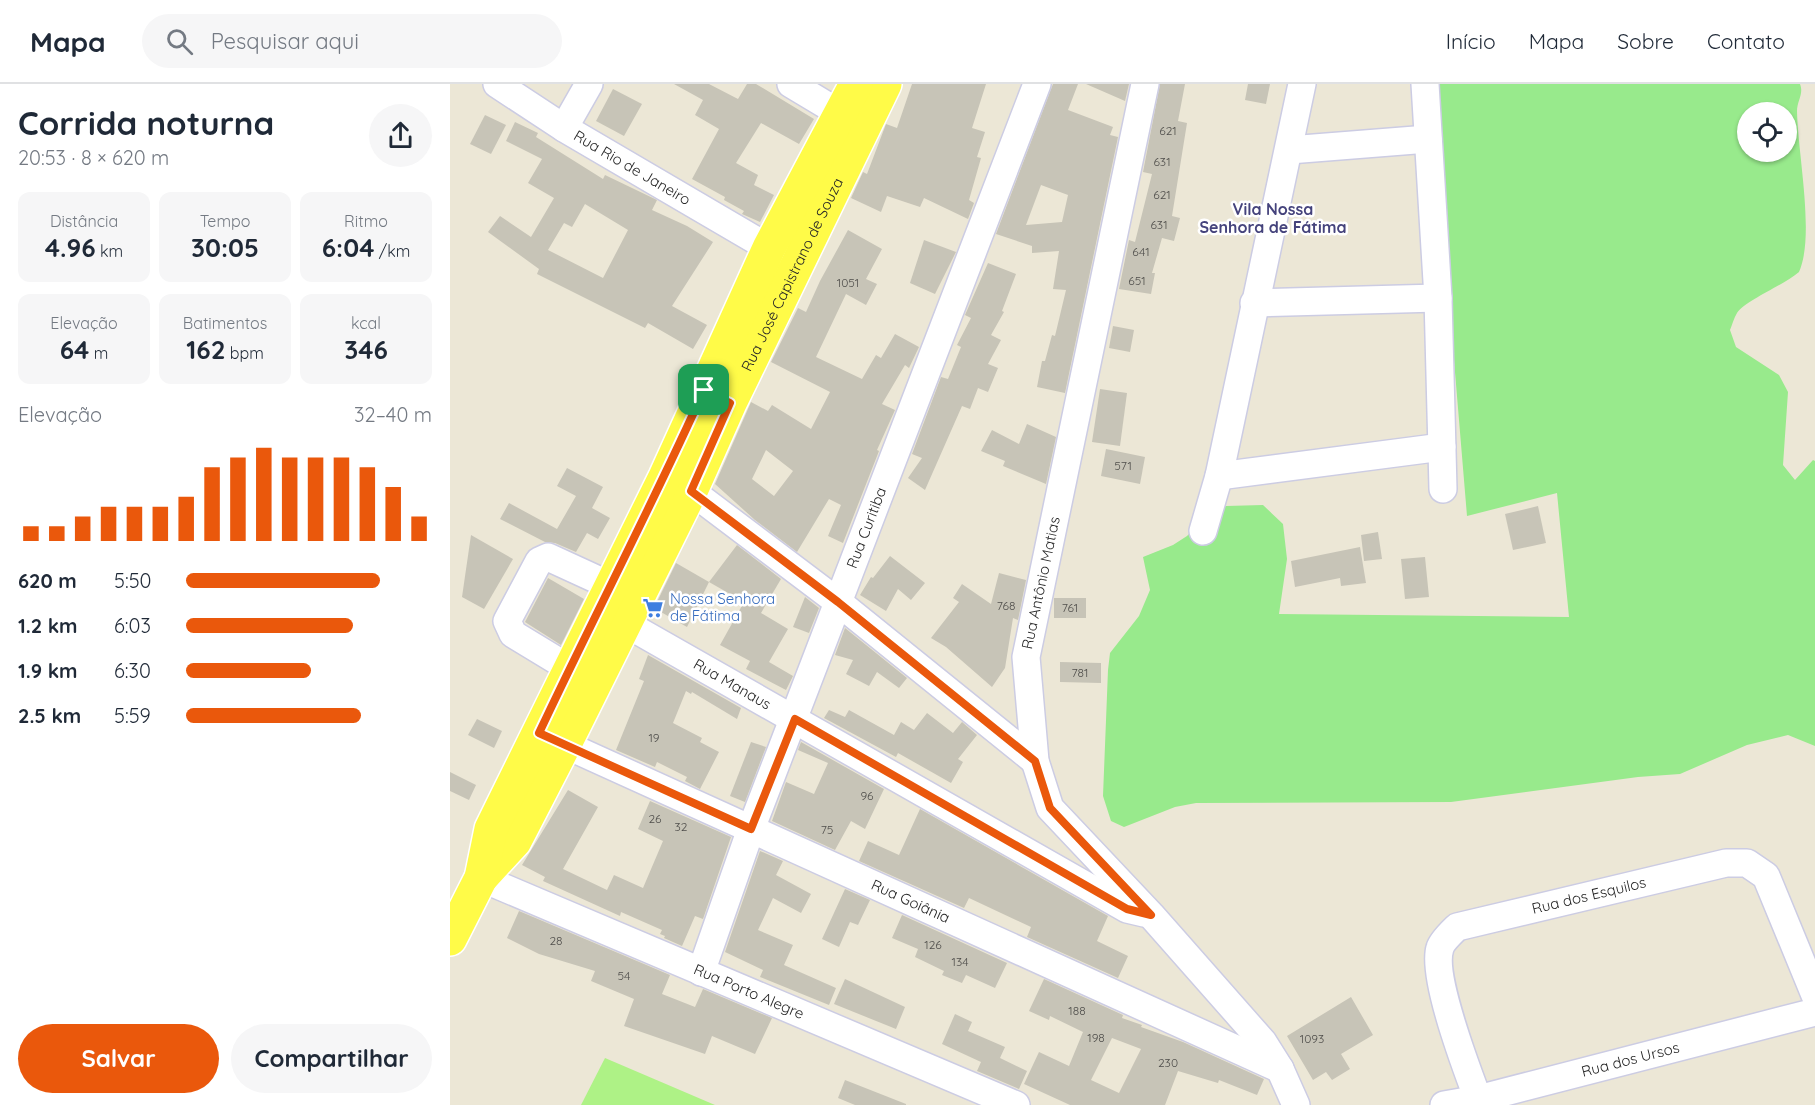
<!DOCTYPE html>
<html lang="pt">
<meta charset="utf-8">
<style>
:root{--surface:#fff;--page:#f6f6f7;--text:#1f2937;--muted:#747a83;--line:#e0e1e3;--accent:#ea580c}
body{margin:0;font-family:Quicksand,sans-serif;background:var(--page);color:var(--text);height:100vh;display:flex;flex-direction:column;font-size:22px;white-space:nowrap}
*{box-sizing:border-box;margin:0}
p{font-size:20px;color:var(--muted)}
.icon{flex:none;width:33px;height:33px;fill:none;stroke:currentColor;stroke-width:2;stroke-linecap:round;stroke-linejoin:round}
.map{position:relative;flex:1;overflow:hidden}
.side{display:flex;flex-direction:column;background:var(--surface);width:450px}
.side>*{flex:none}
.controls{position:absolute;left:1287px;top:18px;display:grid;gap:12px}
.controls a{display:grid;place-items:center;width:60px;height:60px;border-radius:50%;background:var(--surface);box-shadow:0 2px 4px #0004;font-size:30px}
.pin{position:absolute;display:grid;place-items:center;width:51px;height:51px;color:#fff;margin:-26px;border-radius:12px;box-shadow:0 3px 9px #0006}
.round{display:grid;place-items:center;flex:none;width:63px;height:63px;border-radius:32px;background:var(--page)}
.headline{display:flex;align-items:center;justify-content:space-between;height:102px;padding:0 18px}
h1{font-size:33px;font-weight:700;line-height:45px}
.stats{display:grid;grid-template-columns:repeat(3,1fr);gap:9px;height:102px;padding:6px 18px}
.stats div{display:grid;align-content:center;border-radius:12px;background:var(--page);text-align:center}
.stats b{font-size:26px;font-weight:700}
.stats small{font-size:16px;font-weight:400}
.stats p{font-size:16px}
.chart{height:168px;padding:12px 18px}
.chart p{display:flex;justify-content:space-between}
.chart svg{width:100%;height:108px;margin-top:6px;stroke:var(--accent);stroke-width:6}
.cta{display:flex;gap:12px;margin-top:auto;padding:12px 18px}
.cta a{flex:1;height:69px;border-radius:36px;background:var(--accent);color:#fff;font-size:24px;font-weight:700;line-height:69px;text-align:center}
.cta a+a{background:var(--page);color:var(--text)}
ul{padding:0 18px;list-style:none;font-size:20px}
li{display:grid;grid-template-columns:96px 72px 1fr;align-items:center;height:45px}
li i{height:15px;border-radius:8px;background:var(--accent)}
header{display:flex;align-items:center;gap:36px;box-sizing:border-box;height:84px;padding:0 30px;background:var(--surface);border-bottom:2px solid var(--line)}
header strong{font-size:28px}
nav{display:flex;gap:33px;margin-inline-start:auto;font-size:21px}
.search{width:420px;height:54px;background:var(--page);display:flex;align-items:center;gap:15px;box-sizing:border-box;padding:0 21px;border-radius:33px;color:var(--muted);font-size:22px}
main{display:flex;flex:1;min-height:0}
.map>svg:first-child{display:block}
.green{fill:#98ea8c;fill-rule:evenodd}
.pitch{fill:#aef286}
.building{fill:#c7c4b7;fill-rule:evenodd}
.lines{fill:none;stroke-linecap:round;stroke-linejoin:round}
.minor-casing{stroke:#cccce3;stroke-width:30}
.major-casing{stroke:#fff;stroke-width:36}
.minor{stroke:#fff;stroke-width:27}
.major{stroke:#fffb48;stroke-width:33}
.route-casing{stroke:#fff;stroke-width:12}
.route{stroke:#ea580c;stroke-width:8}
.labels{text-anchor:middle;stroke-width:5;stroke-linejoin:round;paint-order:stroke}
.number-label{font-size:12px;fill:#4f4e4b}
.street-label{font-size:15px;fill:#272727;stroke:#fff}
.shop-label{font-size:15px;fill:#366cbe;stroke:#fff;text-anchor:start}
.neighbourhood-label{font-size:16px;font-weight:bold;fill:#45437c;stroke:#fff}
</style>
<header>
<strong>Mapa</strong>
<div class="search"><svg class="icon" aria-label="search" viewBox="0 0 24 24"><circle cx="10" cy="10" r="6"/><path d="M15 15l6 6"/></svg>Pesquisar aqui</div>
<nav><a>Início</a><a>Mapa</a><a>Sobre</a><a>Contato</a></nav>
</header>
<main>
<section class="side">
<div class="headline"><div><h1>Corrida noturna</h1><p>20:53 · 8 × 620 m</p></div><a class="round"><svg class="icon" aria-label="share" viewBox="0 0 24 24"><path d="M12 15V3M7 8l5-5 5 5M5 13v7h14v-7"/></svg></a></div>
<div class="stats">
<div><p>Distância</p><b>4.96<small> km</small></b></div>
<div><p>Tempo</p><b>30:05</b></div>
<div><p>Ritmo</p><b>6:04<small> /km</small></b></div>
</div>
<div class="stats">
<div><p>Elevação</p><b>64<small> m</small></b></div>
<div><p>Batimentos</p><b>162<small> bpm</small></b></div>
<div><p>kcal</p><b>346</b></div>
</div>
<div class="chart"><p><span>Elevação</span>32–40 m</p>
<svg viewBox="0 0 160 44" preserveAspectRatio="none"><path d="M5 44V38M15 44V38M25 44V34M35 44V30M45 44V30M55 44V30M65 44V26M75 44V14M85 44V10M95 44V6M105 44V10M115 44V10M125 44V10M135 44V14M145 44V22M155 44V34"/></svg>
</div>
<ul>
<li><b>620 m</b>5:50<i style="width:79%"></i></li>
<li><b>1.2 km</b>6:03<i style="width:68%"></i></li>
<li><b>1.9 km</b>6:30<i style="width:51%"></i></li>
<li><b>2.5 km</b>5:59<i style="width:71%"></i></li>
</ul>
<div class="cta"><a>Salvar</a><a>Compartilhar</a></div>
</section>
<div class="map">
<svg width="1365" height="1021" viewBox="0 0 1365 1021">
<rect width="100%" height="100%" fill="#ece7d6"/>
<path class="green" d="M981,0H1350C1354,10 1347,17 1347,27C1348,72 1365,152 1349,188C1334,201 1296,216 1287,229C1284,234 1282,241 1280,246L1286,263L1329,291L1338,308L1333,381L1345,396L1363,376L1365,377V662L1338,651L1297,661L1230,690L1188,693L1001,718L746,719L725,723L674,743L661,737L653,712L658,586L660,569L689,532L700,506L693,473L723,461L737,452L761,427L776,422L813,421L833,440L837,475L829,530L1119,533L1107,409L1017,432ZM1298,28H1336V68H1298Z"/>
<polygon class="pitch" points="155,974 265,1021 131,1021"/>
<g class="building">
<polygon points="224,0 259,0 288,15 297,0 306,0 364,35 349,60 311,39 286,79 308,91 304,101 324,111 310,138 292,130 294,127 274,116 275,113 242,95 269,45 245,31 253,16"/>
<polygon points="462,0 536,0 522,44 535,48 527,73 531,74 519,116 524,119 518,135 474,114 470,123 437,112 431,128 401,114 413,88 417,90 436,40 447,44"/>
<path d="M603,0H628L618,26L663,43L660,51L668,53L615,309L587,303L592,277H595L602,251L605,252L616,206L603,205L609,167L582,169V162L546,150ZM591,101L618,111L612,138L576,141Z"/>
<polygon points="636,0 679,0 675,17"/>
<polygon points="710,0 735,0 728,37 737,39 722,132 730,134 724,157 712,154 702,189 705,189 701,210 669,205 679,156 685,158 702,90 693,88"/>
<polygon points="798,0 820,0 816,20 795,16"/>
<polygon points="163,5 192,20 174,52 146,37"/>
<polygon points="35,31 56,41 41,70 20,60"/>
<path d="M65,38L88,49L86,53L153,95L155,91L207,116L202,126L237,142L263,158L222,222L257,241L243,265L198,239L195,244L87,190L89,185L38,148L50,132L81,153L104,114L78,99L92,75L56,57ZM135,120L178,146L153,194L98,166L114,139L122,143Z"/>
<path d="M398,146L432,165L416,195L427,200L416,221L396,210L366,273L412,295L426,271L431,274L445,250L469,263L459,284L455,281L432,320L445,326L427,366L429,367L393,459L378,452L391,421L379,415L347,468L305,436L265,400L301,318L318,327L322,321L361,345L380,308L321,278L348,224L356,228L370,197ZM316,366L343,387L324,412L302,395Z"/>
<polygon points="474,156 506,168 485,210 460,199"/>
<polygon points="538,179 566,190 552,227 554,228 541,251 551,256 538,280 548,284 538,308 528,304 520,325 512,322 475,406 458,394 472,374 462,370 491,293 498,295 511,263 507,261 521,234 515,231"/>
<polygon points="663,242 684,246 680,268 659,264"/>
<polygon points="650,305 677,309 670,362 642,358"/>
<polygon points="577,340 606,353 596,400 553,382 555,377 531,367 542,346 569,360"/>
<polygon points="656,365 695,373 690,400 651,392"/>
<polygon points="117,384 153,403 142,424 160,434 148,455 137,449 126,468 105,459 95,458 50,435 59,419 107,445 126,412 107,402"/>
<polygon points="1088,422 1096,459 1063,466 1055,430"/>
<polygon points="928,448 932,475 914,477 911,451"/>
<polygon points="21,451 63,475 34,525 12,513"/>
<polygon points="287,461 331,495 311,529 338,545 319,578 343,592 336,606 296,585 300,577 270,561 294,518 259,498"/>
<polygon points="910,463 916,499 891,502 890,494 845,503 841,477"/>
<polygon points="440,472 475,499 461,516 448,505 436,527 410,511 421,493 423,494"/>
<polygon points="975,473 979,513 955,515 951,475"/>
<polygon points="226,479 259,498 237,543 204,524"/>
<polygon points="549,489 576,496 568,536 563,534 555,584 542,603 496,563 481,554 509,518 503,514 512,500 541,520"/>
<polygon points="98,494 134,515 111,561 75,538"/>
<polygon points="355,513 369,524 359,549 343,543"/>
<rect x="604" y="514" width="32" height="20"/>
<polygon points="395,544 457,594 449,604 427,588 419,602 396,590 403,576 385,571"/>
<polygon points="198,571 291,624 287,635 242,608 241,610 236,607 223,639 252,654 250,658 269,668 250,705 235,697 237,693 207,678 205,683 166,666 194,597 189,595"/>
<polygon points="610,578 651,579 651,599 610,598"/>
<polygon points="379,626 395,633 399,626 444,651 451,638 464,646 477,629 503,649 512,638 527,651 508,675 513,678 501,699 448,669 446,673 374,634"/>
<polygon points="27,635 52,647 44,664 18,651"/>
<polygon points="301,658 316,663 295,718 280,712"/>
<polygon points="351,658 434,705 415,745 401,737 385,766 322,737 336,698 364,710 378,679 348,666"/>
<polygon points="0,688 26,701 19,716 0,707"/>
<polygon points="118,706 148,723 113,785 157,806 164,791 193,804 213,757 188,745 200,717 281,753 253,835 245,832 232,862 214,854 215,852 210,850 212,846 171,828 170,832 93,797 95,793 72,781"/>
<polygon points="470,725 658,832 647,857 678,872 668,894 577,853 581,843 519,814 514,824 409,777 418,757 449,771"/>
<polygon points="310,767 333,777 326,791 361,810 351,829 323,814 308,846 343,861 334,881 386,904 379,921 310,893 313,886 275,868"/>
<polygon points="395,805 420,816 408,841 400,838 389,863 372,855"/>
<polygon points="69,827 220,891 212,910 245,923 253,905 322,934 305,970 262,952 255,970 174,942 184,915 141,897 145,887 89,870 57,854"/>
<polygon points="452,831 557,879 545,904 516,891 512,899 492,891 494,887 465,873 468,865 442,854"/>
<polygon points="395,895 455,923 446,945 384,920"/>
<path d="M594,895L673,931L672,934L692,941L691,943L733,958L814,995L807,1011L769,996L768,999L728,987L715,1021H620L574,1000L589,968L619,982L633,948L600,932L599,936L579,927ZM662,954L691,965L669,1009L641,996Z"/>
<polygon points="901,913 923,951 891,970 900,985 882,996 876,988 863,996 837,952"/>
<polygon points="505,930 522,938 518,947 555,963 550,974 577,987 569,1005 527,987 531,978 492,960"/>
<polygon points="395,996 456,1020 456,1021 405,1021 388,1014"/>
</g>
<g class="lines">
<g class="minor-casing">
<g id="minor">
<path id="s1" d="M47,0L114,44L319,164"/>
<polyline points="341,0 391,30 410,38"/>
<polyline points="695,0 576,573 585,677 600,724 701,831 813,958 830,985 846,1021"/>
<polyline points="975,0 988,214 993,405"/>
<polyline points="114,44 139,0"/>
<polyline points="839,66 978,55"/>
<polyline points="804,219 988,214"/>
<polyline points="769,392 992,363"/>
<polyline points="224,398 241,407 388,518 585,677"/>
<polyline points="753,447 769,392 852,0"/>
<path id="s2" d="M157,529L677,825L694,829"/>
<polyline points="119,584 63,550 57,537 89,477 98,473 159,501"/>
<path id="s3" d="M98,653L830,985"/>
<path id="s4" d="M31,794L566,1021"/>
<path id="s5" d="M251,888L301,745L587,0"/>
<path id="s6" d="M994,1021L1028,1015L1365,928"/>
<path id="s7" d="M1028,1021V1015C1017,986 981,891 990,864C992,857 1002,848 1007,843L1276,779H1297L1316,792L1365,911"/>
</g>
</g>
<g class="major-casing">
<g id="major">
<path id="s8" d="M31,794L65,757L114,662L241,407L280,319L435,0"/>
<polyline points="0,855 31,794 41,745 215,393 319,164 406,0"/>
</g>
</g>
<use href="#minor" class="minor"/>
<use href="#major" class="major"/>
</g>
<g class="lines">
<g class="route-casing">
<path id="route" d="M254,306L280,319L241,407L388,518L585,677L600,724L701,831L677,825L345,635L301,745L89,649C143,534 202,422 254,306Z"/>
</g>
<use href="#route" class="route"/>
</g>
<defs>
<g id="supermarket-bare" transform="scale(1.62)"><path d="M-6-5.5h2.5l.6 2H6L4.5 2H-2.5L-4.4-4H-6ZM-1.5 3.2a1.3 1.3 0 1 0 .1 0ZM3 3.2a1.3 1.3 0 1 0 .1 0Z" fill="#3f7fe0" stroke="#fff" stroke-width="2.5" paint-order="stroke"/></g>
</defs>
<g fill-rule="evenodd">
<use href="#supermarket-bare" x="203" y="524"/>
</g>
<g class="labels">
<g class="number-label">
<text x="718" y="51">621</text>
<text x="712" y="82">631</text>
<text x="712" y="115">621</text>
<text x="709" y="145">631</text>
<text x="691" y="172">641</text>
<text x="687" y="201">651</text>
<text x="398" y="203">1051</text>
<text x="673" y="386">571</text>
<text x="556" y="526">768</text>
<text x="620" y="528">761</text>
<text x="630" y="593">781</text>
<text x="204" y="658">19</text>
<text x="417" y="716">96</text>
<text x="205" y="739">26</text>
<text x="231" y="747">32</text>
<text x="377" y="750">75</text>
<text x="106" y="861">28</text>
<text x="483" y="865">126</text>
<text x="510" y="882">134</text>
<text x="174" y="896">54</text>
<text x="627" y="931">188</text>
<text x="646" y="958">198</text>
<text x="862" y="959">1093</text>
<text x="718" y="983">230</text>
</g>
<g class="street-label">
<text dy="5" stroke="none"><textPath href="#s1" startOffset="159">Rua Rio de Janeiro</textPath></text>
<text dy="5" stroke="none"><textPath href="#s8" startOffset="681">Rua José Capistrano de Souza</textPath></text>
<text dy="5" stroke="none"><textPath href="#s5" startOffset="474">Rua Curitiba</textPath></text>
<text transform="translate(591 499) rotate(-78)" y="5">Rua Antônio Matias</text>
<text dy="5" stroke="none"><textPath href="#s2" startOffset="144">Rua Manaus</textPath></text>
<text dy="5" stroke="none"><textPath href="#s7" startOffset="326">Rua dos Esquilos</textPath></text>
<text dy="5" stroke="none"><textPath href="#s3" startOffset="398">Rua Goiânia</textPath></text>
<text dy="5" stroke="none"><textPath href="#s4" startOffset="291">Rua Porto Alegre</textPath></text>
<text dy="5" stroke="none"><textPath href="#s6" startOffset="192">Rua dos Ursos</textPath></text>
</g>
<g class="shop-label">
<text x="220" y="520">Nossa Senhora<tspan x="220" dy="17">de Fátima</tspan></text>
</g>
<g class="neighbourhood-label">
<text x="823" y="131">Vila Nossa<tspan x="823" dy="18">Senhora de Fátima</tspan></text>
</g>
</g>
</svg>
<div class="controls">
<a><svg class="icon" aria-label="locate" viewBox="0 0 24 24"><circle cx="12" cy="12" r="6"/><path d="M12 2v4M12 18v4M2 12h4M18 12h4"/></svg></a>
</div>
<div class="pin" style="left:254px;top:306px;background:#1e9e55"><svg class="icon" aria-label="arrive" viewBox="0 0 24 24"><path d="M6 21V4h12l-3 4 3 4H6"/></svg></div>
</div>
</main>
